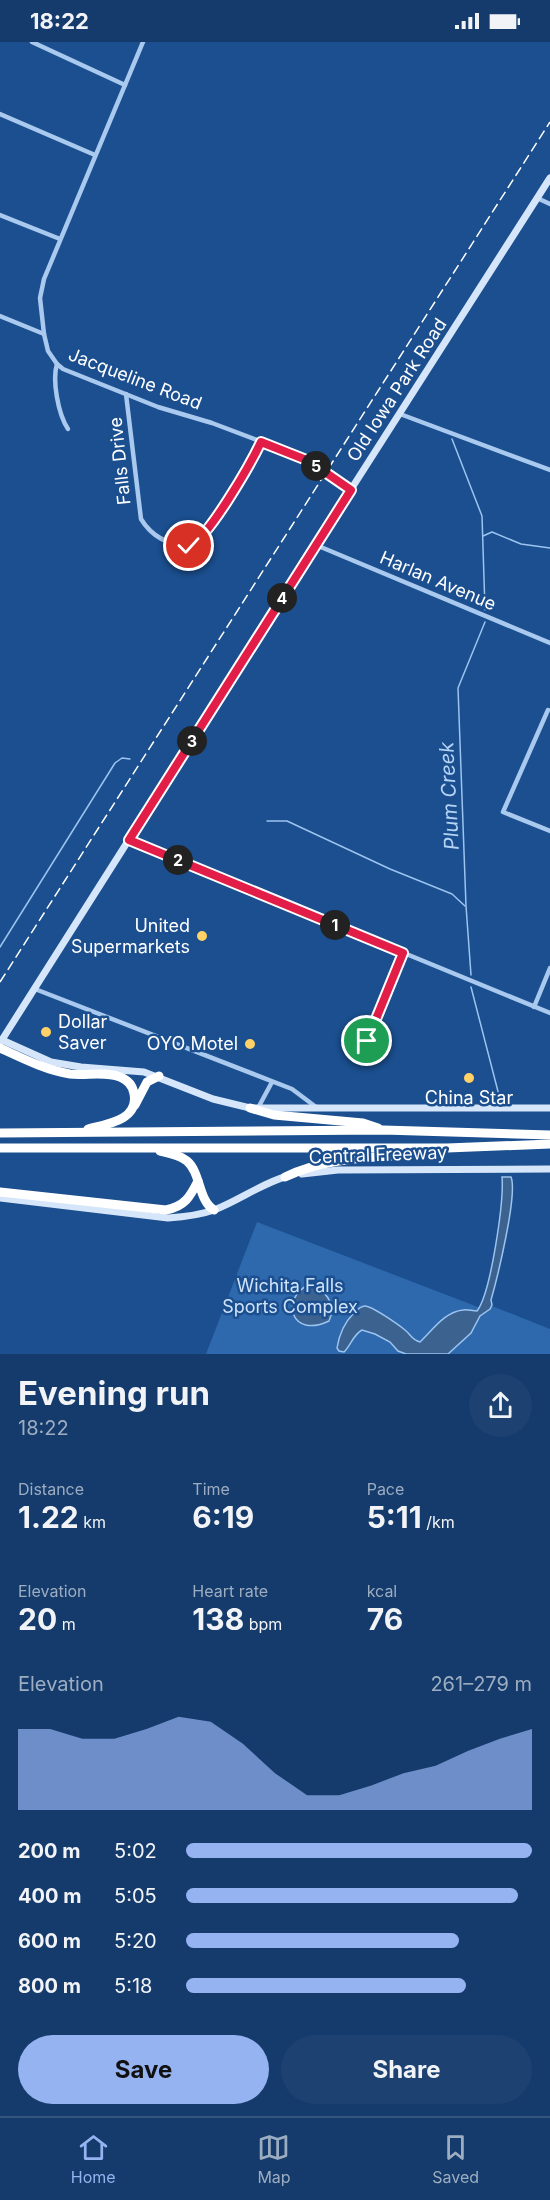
<!DOCTYPE html>
<meta charset="utf-8">
<style>
:root{--surface:#143b6b;--page:#1d4271;--text:#f1f3f6;--muted:#9dadc1;--line:#33557e;--accent:#95b2f1}
body{margin:0;font-family:Inter,sans-serif;background:var(--page);color:var(--text);height:100vh;display:flex;flex-direction:column;font-size:22px;white-space:nowrap}
*{box-sizing:border-box;margin:0}
p{font-size:20px;color:var(--muted)}
.icon{flex:none;width:33px;height:33px;fill:none;stroke:currentColor;stroke-width:2;stroke-linecap:round;stroke-linejoin:round}
.map{position:relative;height:1312px;overflow:hidden}
.drawer{display:flex;flex-direction:column;background:var(--surface);flex:1}
.drawer>*{flex:none}
.pin{position:absolute;display:grid;place-items:center;width:51px;height:51px;color:#fff;margin:-26px;border:3px solid #fff;border-radius:50%;box-shadow:0 2px 6px #0007}
.km{position:absolute;width:30px;height:30px;margin:-15px;border-radius:50%;background:#222;color:#fff;font-size:16px;line-height:30px;text-align:center}
.round{display:grid;place-items:center;flex:none;width:63px;height:63px;border-radius:32px;background:var(--page)}
.headline{display:flex;align-items:center;justify-content:space-between;height:102px;padding:0 18px}
h1{font-size:33px;font-weight:700;line-height:45px}
.metrics{display:grid;grid-template-columns:repeat(3,1fr);gap:9px;height:102px;padding:6px 18px}
.metrics div{display:grid;align-content:center}
.metrics b{font-size:30px;font-weight:700}
.metrics small{font-size:16px;font-weight:400}
.metrics p{font-size:16px}
.chart{height:168px;padding:12px 18px}
.chart p{display:flex;justify-content:space-between}
.chart svg{width:100%;height:108px;margin-top:6px;fill:var(--accent);opacity:.7}
.cta{display:flex;gap:12px;margin-top:auto;padding:12px 18px}
.cta a{flex:1;height:69px;border-radius:36px;background:var(--accent);color:#111;font-size:24px;font-weight:700;line-height:69px;text-align:center}
.cta a+a{background:var(--page);color:var(--text)}
ul{padding:0 18px;list-style:none;font-size:20px}
li{display:grid;grid-template-columns:96px 72px 1fr;align-items:center;height:45px}
li i{height:15px;border-radius:8px;background:var(--accent)}
.status{display:flex;justify-content:space-between;align-items:center;height:42px;padding:0 30px;background:var(--surface);direction:ltr}
.status svg{height:16px;fill:currentColor}
.tabs{display:flex;justify-content:space-around;align-items:center;height:84px;border-top:2px solid var(--line);background:var(--surface);font-size:16px;color:var(--muted)}
.tabs a{display:grid;justify-items:center;gap:3px}
.tabs .current{color:var(--accent)}
.map>svg:first-child{display:block}
.green{fill:#2e69ad}
.water{fill:#3c6290;stroke:#9cc4f0;stroke-width:1.5}
.lines{fill:none;stroke-linecap:round;stroke-linejoin:round}
.stream{stroke:#9cc4f0;stroke-width:1.5}
.street{stroke:#a9c9ee;stroke-width:4.5}
.secondary{stroke:#d6e6fa;stroke-width:7}
.highway{stroke:#fff;stroke-width:9}
.rail{stroke:#fff;stroke-width:1.5;stroke-dasharray:10 4.5;stroke-linecap:butt}
.route-casing{stroke:#fff;stroke-width:12}
.route{stroke:#e11d48;stroke-width:8}
.poi-dot{fill:#ffd166;stroke:#1b4f8f;stroke-width:2}
.labels{text-anchor:middle;stroke-width:5;stroke-linejoin:round;paint-order:stroke}
.street-label{font-size:18px;fill:#fff;stroke:#1b4f8f}
.poi-label{font-size:18px;fill:#fff;stroke:#1b4f8f;text-anchor:end}
.park-label{font-size:18px;fill:#cfe3fa;stroke:#1b4f8f}
.water-label{font-size:20px;font-style:italic;fill:#b5d3f5;stroke:#1b4f8f}
</style>
<div class="status"><b>18:22</b><svg viewBox="0 0 49 12"><path d="M0 12V9h3v3zM5 12V6h3v6zM10 12V3h3v9zM15 12V0h3v12zM26 1h20v11H26zM47 4h2v5h-2z"/></svg></div>
<div class="map">
<svg width="550" height="1312" viewBox="0 0 550 1312">
<rect width="100%" height="100%" fill="#1b4f8f"/>
<polygon class="green" points="257,1180 478,1265 492,1264 550,1287 550,1312 206,1312"/>
<g class="water">
<path d="M502,1135H511C518,1152 497,1237 491,1258L492,1263L490,1267L480,1274L471,1291L448,1312H406L398,1309L390,1300L375,1292L362,1288C353,1293 351,1303 344,1310L339,1309L337,1306C339,1294 344,1281 353,1272C356,1269 360,1264 365,1264C372,1264 399,1283 405,1288C411,1293 412,1298 420,1300C432,1289 444,1270 463,1268C467,1267 472,1269 477,1269C491,1251 504,1159 502,1135Z"/>
<path d="M308,1243C325,1245 337,1263 329,1279C291,1297 280,1257 308,1243Z"/>
</g>
<g class="lines">
<g class="stream">
<polyline points="452,397 482,474 485,568"/>
<polyline points="483,494 492,490 521,502 550,506"/>
<polyline points="267,779 287,779 390,827 452,852 465,864"/>
<polyline points="0,905 115,721 122,716 130,717"/>
<polyline points="471,933 466,864 458,646 485,580"/>
<polyline points="471,945 501,1061"/>
</g>
<g class="street">
<polyline points="32,0 125,43"/>
<polyline points="143,0 44,237 40,256 44,292 48,309 57,322 63,327 158,365 212,381 299,414 351,448"/>
<polyline points="0,72 95,113"/>
<polyline points="537,156 550,162"/>
<polyline points="0,173 60,197"/>
<polyline points="0,274 44,292"/>
<path d="M57,322C52,338 58,372 68,387"/>
<path d="M126,352L141,477C152,495 168,503 189,504L200,497L245,430L261,400"/>
<polyline points="400,372 550,428"/>
<polyline points="316,503 550,601"/>
<polyline points="548,668 503,770 550,789"/>
<polyline points="129,798 550,971"/>
<polyline points="35,947 292,1047 316,1065"/>
<polyline points="534,965 550,926"/>
<polyline points="367,999 403,911"/>
<polyline points="258,1066 272,1040"/>
</g>
<g class="secondary">
<polyline points="2,998 51,1020 81,1025 144,1030 213,1057 250,1066 550,1066"/>
<polyline points="0,1001 341,463 550,136"/>
<polyline points="302,1132 338,1128 550,1127"/>
<path d="M0,1156L168,1176C183,1175 200,1173 214,1168C240,1158 262,1141 288,1134"/>
</g>
<g class="highway">
<path d="M0,1006C22,1016 45,1028 70,1032C85,1034 105,1029 120,1035C128,1038 133,1044 134,1052C139,1078 107,1082 88,1087"/>
<polyline points="135,1063 147,1040 159,1034"/>
<polyline points="250,1066 274,1073 363,1081 378,1086"/>
<polyline points="0,1091 383,1088 550,1093"/>
<polyline points="0,1106 447,1106 550,1102"/>
<path d="M160,1109C169,1111 180,1113 187,1119C201,1131 198,1158 214,1168"/>
<path d="M285,1135C318,1119 355,1116 391,1114C406,1113 419,1113 433,1109"/>
<path d="M0,1150L166,1168C185,1164 190,1155 198,1139"/>
</g>
<polyline class="rail" points="0,940 550,80"/>
</g>
<g class="lines">
<g class="route-casing">
<path id="route" d="M189,504C208,497 251,421 261,400L309,419L351,448L129,798L403,911L367,999"/>
</g>
<use href="#route" class="route"/>
</g>
<g class="poi-dot">
<circle cx="202" cy="894" r="6"/>
<circle cx="46" cy="990" r="6"/>
<circle cx="250" cy="1002" r="6"/>
<circle cx="469" cy="1036" r="6"/>
</g>
<g class="labels">
<g class="street-label">
<text transform="translate(135 337) rotate(21)" y="6">Jacqueline Road</text>
<text transform="translate(397 348) rotate(-57)" y="6">Old Iowa Park Road</text>
<text transform="translate(120 419) rotate(-96)" y="6">Falls Drive</text>
<text transform="translate(438 539) rotate(23)" y="6">Harlan Avenue</text>
<text transform="translate(378 1113) rotate(-2)" y="6">Central Freeway</text>
</g>
<g class="poi-label">
<text x="190" y="890">United<tspan x="190" dy="21">Supermarkets</tspan></text>
<text x="58" y="986" text-anchor="start">Dollar<tspan x="58" dy="21">Saver</tspan></text>
<text x="238" y="1008">OYO Motel</text>
<text x="469" y="1062" text-anchor="middle">China Star</text>
</g>
<g class="park-label">
<text x="290" y="1250">Wichita Falls<tspan x="290" dy="21">Sports Complex</tspan></text>
</g>
<g class="water-label">
<text transform="translate(449 754) rotate(-93)" y="7">Plum Creek</text>
</g>
</g>
</svg>
<div class="pin" style="left:367px;top:999px;background:#1e9e55"><svg class="icon" aria-label="arrive" viewBox="0 0 24 24"><path d="M6 21V4h12l-3 4 3 4H6"/></svg></div>
<div class="pin" style="left:189px;top:504px;background:#d93025"><svg class="icon" aria-label="check" viewBox="0 0 24 24"><path d="M5 12l5 5 9-10"/></svg></div>
<b class="km" style="left:335px;top:883px">1</b>
<b class="km" style="left:178px;top:818px">2</b>
<b class="km" style="left:192px;top:699px">3</b>
<b class="km" style="left:282px;top:556px">4</b>
<b class="km" style="left:316px;top:424px">5</b>
</div>
<section class="drawer">
<div class="headline"><div><h1>Evening run</h1><p>18:22</p></div><a class="round"><svg class="icon" aria-label="share" viewBox="0 0 24 24"><path d="M12 15V3M7 8l5-5 5 5M5 13v7h14v-7"/></svg></a></div>
<div class="metrics">
<div><p>Distance</p><b>1.22<small> km</small></b></div>
<div><p>Time</p><b>6:19</b></div>
<div><p>Pace</p><b>5:11<small> /km</small></b></div>
</div>
<div class="metrics">
<div><p>Elevation</p><b>20<small> m</small></b></div>
<div><p>Heart rate</p><b>138<small> bpm</small></b></div>
<div><p>kcal</p><b>76</b></div>
</div>
<div class="chart"><p><span>Elevation</span>261–279 m</p>
<svg viewBox="0 0 160 44" preserveAspectRatio="none"><path d="M0 44V11L10 11L20 15L30 15L40 11L50 6L60 8L70 17L80 29L90 38L100 38L110 34L120 29L130 26L140 20L150 15L160 11V44z"/></svg>
</div>
<ul>
<li><b>200 m</b>5:02<i style="width:100%"></i></li>
<li><b>400 m</b>5:05<i style="width:96%"></i></li>
<li><b>600 m</b>5:20<i style="width:79%"></i></li>
<li><b>800 m</b>5:18<i style="width:81%"></i></li>
</ul>
<div class="cta"><a>Save</a><a>Share</a></div>
</section>
<nav class="tabs">
<a class="current"><svg class="icon" aria-label="home" viewBox="0 0 24 24"><path d="M3 11l9-7 9 7M6 9v11h12V9"/></svg>Home</a>
<a><svg class="icon" aria-label="map" viewBox="0 0 24 24"><path d="M3 6l6-2 6 2 6-2v14l-6 2-6-2-6 2zM9 4v14M15 6v14"/></svg>Map</a>
<a><svg class="icon" aria-label="saved" viewBox="0 0 24 24"><path d="M7 4h10v16l-5-4-5 4z"/></svg>Saved</a>
</nav>
